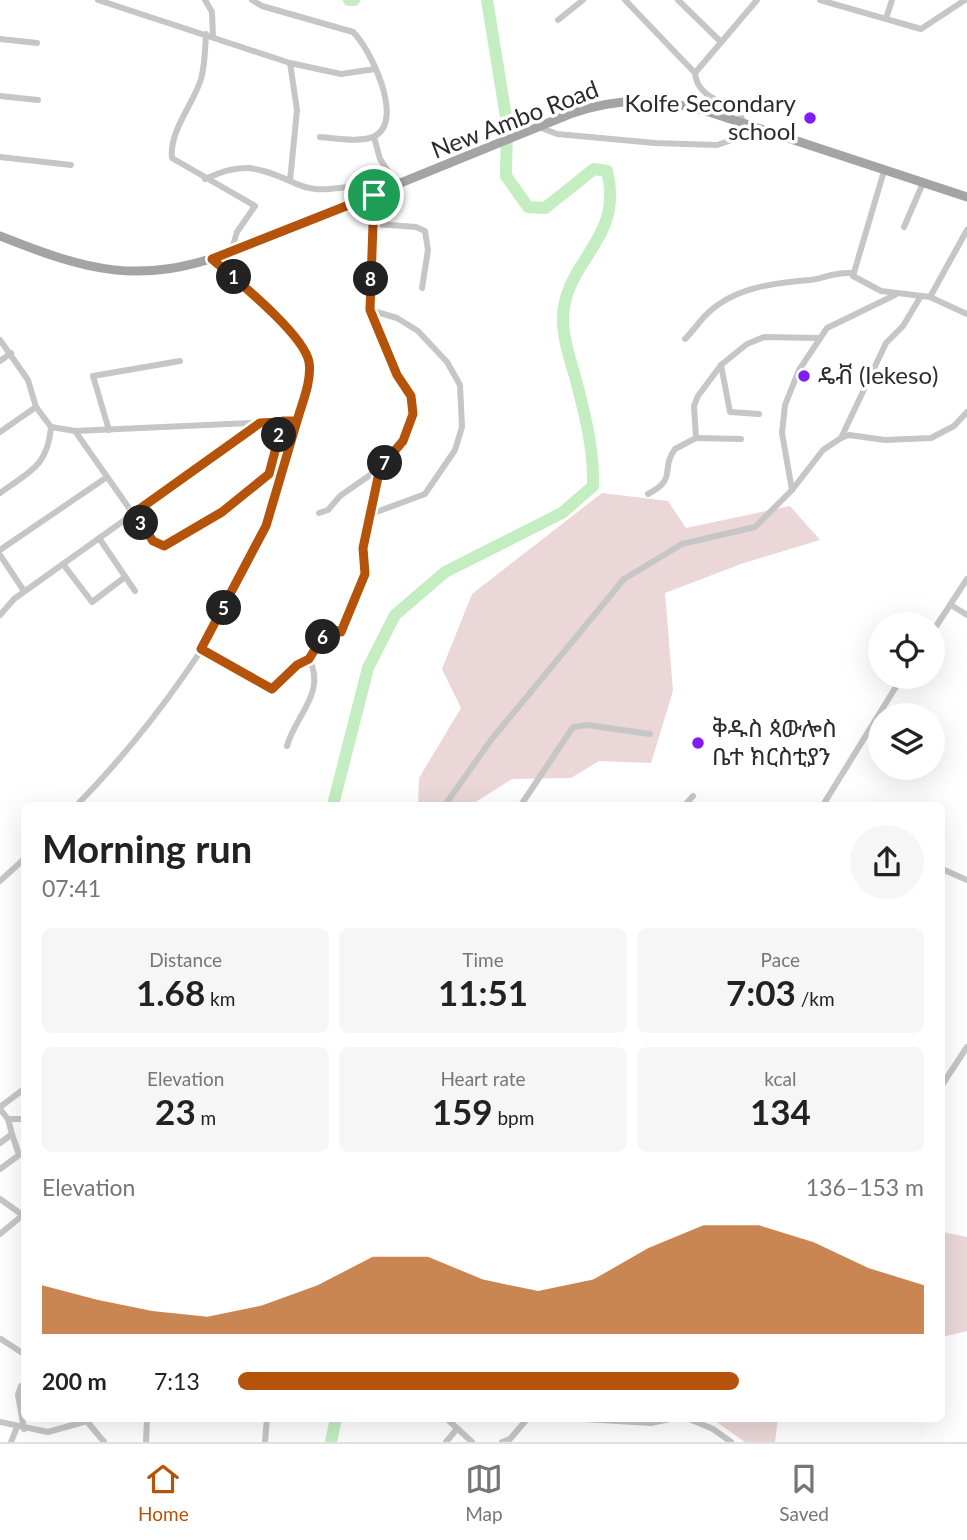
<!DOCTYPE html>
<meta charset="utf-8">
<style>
:root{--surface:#fff;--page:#f6f6f6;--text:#222;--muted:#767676;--line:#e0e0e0;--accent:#b45309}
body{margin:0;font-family:Lato,"Noto Sans Ethiopic",sans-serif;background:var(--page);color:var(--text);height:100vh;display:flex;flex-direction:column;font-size:26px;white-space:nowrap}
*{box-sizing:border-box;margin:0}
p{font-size:23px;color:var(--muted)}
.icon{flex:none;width:38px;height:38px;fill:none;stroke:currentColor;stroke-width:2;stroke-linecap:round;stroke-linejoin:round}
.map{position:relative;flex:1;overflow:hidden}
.sheet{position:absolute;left:21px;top:802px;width:924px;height:620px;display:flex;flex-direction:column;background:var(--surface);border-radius:10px;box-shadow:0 7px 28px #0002}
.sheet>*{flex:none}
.controls{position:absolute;left:868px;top:612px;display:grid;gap:14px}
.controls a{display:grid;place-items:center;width:77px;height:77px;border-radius:50%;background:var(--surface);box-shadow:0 7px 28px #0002;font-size:35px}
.pin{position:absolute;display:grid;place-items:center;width:60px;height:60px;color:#fff;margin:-30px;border:4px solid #fff;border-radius:50%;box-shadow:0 2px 7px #0007}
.km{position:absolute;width:35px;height:35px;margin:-18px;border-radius:50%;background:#222;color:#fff;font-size:19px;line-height:35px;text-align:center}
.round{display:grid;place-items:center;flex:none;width:74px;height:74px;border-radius:37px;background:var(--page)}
.overview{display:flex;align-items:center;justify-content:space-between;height:119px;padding:0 21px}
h1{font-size:38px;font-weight:700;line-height:52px}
.figures{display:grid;grid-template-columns:repeat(3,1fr);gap:10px;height:119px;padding:7px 21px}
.figures div{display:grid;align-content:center;border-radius:10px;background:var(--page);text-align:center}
.figures b{font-size:35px;font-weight:700}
.figures small{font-size:19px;font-weight:400}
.figures p{font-size:19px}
.chart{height:196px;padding:14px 21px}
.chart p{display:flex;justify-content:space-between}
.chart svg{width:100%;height:126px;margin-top:7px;fill:var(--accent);opacity:.7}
ul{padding:0 21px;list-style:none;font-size:23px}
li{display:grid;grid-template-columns:112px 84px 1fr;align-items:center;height:52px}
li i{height:18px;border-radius:9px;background:var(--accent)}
.tab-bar{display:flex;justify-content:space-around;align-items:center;height:98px;border-top:2px solid var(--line);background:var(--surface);font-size:19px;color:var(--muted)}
.tab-bar a{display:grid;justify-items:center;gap:4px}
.tab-bar .selected{color:var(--accent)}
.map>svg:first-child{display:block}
.green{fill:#ebd7d7}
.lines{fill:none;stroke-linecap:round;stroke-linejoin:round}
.river{stroke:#c4eec1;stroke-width:12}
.street{stroke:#c6c6c6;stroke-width:6}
.primary{stroke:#a4a4a4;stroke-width:9}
.route-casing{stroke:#fff;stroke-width:14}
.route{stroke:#b45309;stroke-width:9}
.poi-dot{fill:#821cf5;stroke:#fff;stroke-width:2.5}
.labels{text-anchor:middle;stroke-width:7;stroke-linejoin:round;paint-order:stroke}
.poi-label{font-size:24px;fill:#2c2c2c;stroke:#fff;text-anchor:start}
.street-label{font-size:24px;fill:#2c2c2c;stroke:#fff}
</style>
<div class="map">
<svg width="967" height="1442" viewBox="0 0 967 1442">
<rect width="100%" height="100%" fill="#fff"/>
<g class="green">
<polygon points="602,493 668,501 686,528 790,506 820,540 741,564 665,593 673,691 651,763 599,761 571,778 512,779 471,805 418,805 419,778 461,708 442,669 472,594"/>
<polygon points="942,1232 967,1237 967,1331 942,1337"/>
<polygon points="711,1418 778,1418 775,1442 745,1442"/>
</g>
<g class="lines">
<g class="river">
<polyline points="349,0 354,0"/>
<path d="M333,805L368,668L395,615L445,572L562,513L593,486C594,449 585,415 576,380C571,362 563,340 563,321C562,261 625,241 607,171L594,169L545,208L528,207L506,176L507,123L487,0"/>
<polyline points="331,1442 336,1418"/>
</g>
<g class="street">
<path d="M98,0L290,63L297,110L290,181C330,201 344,177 380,192"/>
<polyline points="205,0 212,12 213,37"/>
<path d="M252,0L262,6L353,32C370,48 405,120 375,136C362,143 334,138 320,137"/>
<polyline points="678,0 721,42"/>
<polyline points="820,0 921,29 965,0"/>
<polyline points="886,18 892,0"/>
<polyline points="558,20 583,0"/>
<path d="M206,34C205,49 205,65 201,79C193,105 169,131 172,158L255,206L237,232L231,252"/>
<polyline points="0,39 37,43"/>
<polyline points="290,63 341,74 375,69"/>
<polyline points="695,73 757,0"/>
<polyline points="0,96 38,100"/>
<path d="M539,127L557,134L655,143L717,145L735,139L744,124L738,110C720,101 697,96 695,73L625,0"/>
<polyline points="374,137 380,159 397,185"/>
<polyline points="0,157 71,165"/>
<polyline points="884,171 853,276 881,291 930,297 967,314"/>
<path d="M205,179C241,162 255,166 290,181"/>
<polyline points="376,224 416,227 425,231 428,250 422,288"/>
<polyline points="904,227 923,183"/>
<polyline points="930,297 967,230"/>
<polyline points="370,310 397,318 418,331 447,362 460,385 462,427 455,450 425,494 371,514"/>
<path d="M685,339C692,332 697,325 703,318C730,288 772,283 810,280C826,278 832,272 852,273"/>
<polyline points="0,340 28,380 36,407 51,427 75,431 297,421"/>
<polyline points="0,361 11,353"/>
<polyline points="721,365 730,412 759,414"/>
<polyline points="109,430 93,376 180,361"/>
<polyline points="75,431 150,538 164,546 222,512 269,474 283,421"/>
<polyline points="0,432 36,407"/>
<polyline points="696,438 741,439"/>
<polyline points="841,438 886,343 903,326 921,296"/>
<polyline points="792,490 782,433 785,405 799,370 827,328 895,295"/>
<path d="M0,493C29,472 48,466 51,427"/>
<path d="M648,494C678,479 660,469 675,449L696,438L694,406L698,396L721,365L747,344L764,337L818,338"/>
<polyline points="319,513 328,510 340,496 380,468 403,441 413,414 411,396 397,375 370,310 374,195"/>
<polyline points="99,538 135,591"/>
<polyline points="0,550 107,477"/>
<polyline points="0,555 24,591"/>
<polyline points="63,564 92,602 125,577"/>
<polyline points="951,605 967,615"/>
<polyline points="0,615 14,599 259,424"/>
<polyline points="933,631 967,579"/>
<polyline points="201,649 272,689 297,665 309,659 328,628 341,632 365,574 363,549 380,468"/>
<path d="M287,746C295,716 327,692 309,659"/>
<path d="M77,805C150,730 229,624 266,526C278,494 285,461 294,429C301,407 317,375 306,352C293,323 237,280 212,259"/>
<polyline points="445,805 491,740 624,579 682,544 755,527 792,490 823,450 841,438 849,435 885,440 931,438 954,426 967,412"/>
<polyline points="521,805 573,727 587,725 650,734"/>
<polyline points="685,805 693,796"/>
<polyline points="823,805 902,677"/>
<polyline points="942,869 967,880"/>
<polyline points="0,881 24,859"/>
<polyline points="942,1085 967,1047"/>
<polyline points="0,1107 24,1089"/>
<polyline points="0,1109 8,1119 12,1134 0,1143"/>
<polyline points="8,1119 24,1119"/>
<polyline points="0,1169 19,1155 12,1134"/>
<polyline points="0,1199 24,1216"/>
<polyline points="0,1234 23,1215"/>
<polyline points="1,1339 24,1354"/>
<polyline points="21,1386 18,1395 24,1429"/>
<polyline points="446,1418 472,1442"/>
<polyline points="567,1418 651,1423 675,1418"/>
<polyline points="687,1418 713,1429 731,1442"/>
<polyline points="85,1419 104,1442"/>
<polyline points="0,1422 48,1432 87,1421"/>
<polyline points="11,1442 17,1427"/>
<polyline points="146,1442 147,1418"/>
<polyline points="265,1442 267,1418"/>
<polyline points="446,1442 456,1430"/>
<polyline points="502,1442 510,1439 528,1418"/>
</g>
<path class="primary" d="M0,236C88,271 139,286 231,252L570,114C618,97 658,98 706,111L967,197"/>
</g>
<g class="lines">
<g class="route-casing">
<path id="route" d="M374,195L212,259C235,279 304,334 309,362C312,381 302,403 297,421H283L269,474L222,512L164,546L153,541L134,513L260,423L297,421L266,526L201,649L272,689L297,665L309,659L328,628L341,632L365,574L363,548L380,468L403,441L413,414L411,396L397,375L370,310L374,195"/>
</g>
<use href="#route" class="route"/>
</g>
<g class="poi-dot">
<circle cx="810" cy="118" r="7"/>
<circle cx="804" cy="376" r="7"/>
<circle cx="698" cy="743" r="7"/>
</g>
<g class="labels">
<g class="poi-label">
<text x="796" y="112" text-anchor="end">Kolfe Secondary<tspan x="796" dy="28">school</tspan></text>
<text x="818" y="384">ዴቭ (lekeso)</text>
<text x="712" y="737">ቅዱስ ጳውሎስ<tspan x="712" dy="28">ቤተ ክርስቲያን</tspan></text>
</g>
<g class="street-label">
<text transform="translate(515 120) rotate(-21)" y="8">New Ambo Road</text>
</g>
</g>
</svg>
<div class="controls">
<a><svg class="icon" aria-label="locate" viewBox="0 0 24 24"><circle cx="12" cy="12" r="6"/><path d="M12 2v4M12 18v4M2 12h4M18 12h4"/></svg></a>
<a><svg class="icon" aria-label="layers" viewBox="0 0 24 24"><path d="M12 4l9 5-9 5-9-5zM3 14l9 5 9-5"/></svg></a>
</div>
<div class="pin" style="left:374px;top:195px;background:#1e9e55"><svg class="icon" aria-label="arrive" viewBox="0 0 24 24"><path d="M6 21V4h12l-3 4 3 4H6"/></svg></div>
<b class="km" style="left:234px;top:277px">1</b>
<b class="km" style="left:279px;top:435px">2</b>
<b class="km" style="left:141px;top:523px">3</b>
<b class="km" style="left:224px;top:608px">5</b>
<b class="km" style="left:323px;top:637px">6</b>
<b class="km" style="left:385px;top:463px">7</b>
<b class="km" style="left:371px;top:279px">8</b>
<section class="sheet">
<div class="overview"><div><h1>Morning run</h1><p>07:41</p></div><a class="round"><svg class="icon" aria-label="share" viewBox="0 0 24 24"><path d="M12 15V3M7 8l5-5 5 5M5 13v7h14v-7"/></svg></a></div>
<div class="figures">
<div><p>Distance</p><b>1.68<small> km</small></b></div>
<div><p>Time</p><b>11:51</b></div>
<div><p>Pace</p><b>7:03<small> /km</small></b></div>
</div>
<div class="figures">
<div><p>Elevation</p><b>23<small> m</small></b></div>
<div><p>Heart rate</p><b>159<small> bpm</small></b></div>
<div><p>kcal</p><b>134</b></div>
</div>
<div class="chart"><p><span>Elevation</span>136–153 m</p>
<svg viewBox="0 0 160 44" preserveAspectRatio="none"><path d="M0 44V27L10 32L20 36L30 38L40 34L50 27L60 17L70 17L80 25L90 29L100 25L110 14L120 6L130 6L140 12L150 21L160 27V44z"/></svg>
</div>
<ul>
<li><b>200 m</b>7:13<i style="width:73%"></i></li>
</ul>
</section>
</div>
<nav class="tab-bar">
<a class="selected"><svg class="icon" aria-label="home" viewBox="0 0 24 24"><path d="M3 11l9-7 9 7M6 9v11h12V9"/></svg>Home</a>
<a><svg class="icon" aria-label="map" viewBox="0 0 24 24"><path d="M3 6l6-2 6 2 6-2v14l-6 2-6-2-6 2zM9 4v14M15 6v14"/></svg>Map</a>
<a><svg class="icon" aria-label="saved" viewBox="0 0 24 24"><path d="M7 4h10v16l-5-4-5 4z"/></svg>Saved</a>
</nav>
